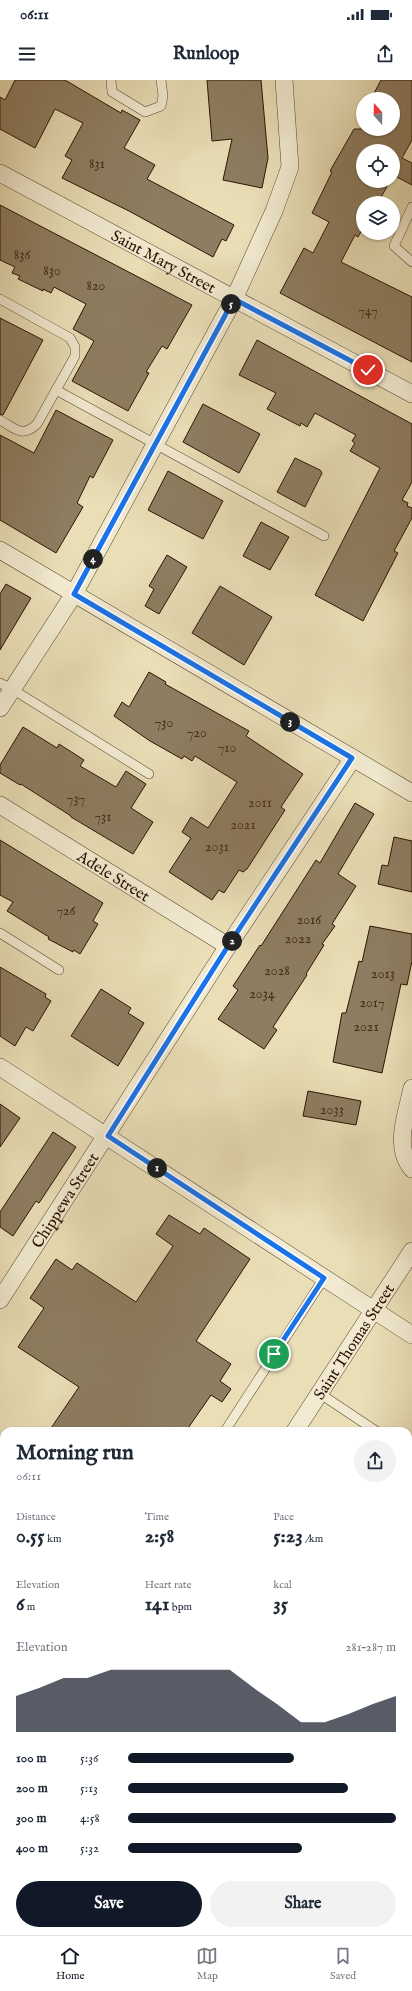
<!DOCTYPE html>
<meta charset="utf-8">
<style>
:root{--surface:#fff;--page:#f2f2f3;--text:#1f2937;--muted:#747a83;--line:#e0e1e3;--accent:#111827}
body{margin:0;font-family:"IM FELL English",serif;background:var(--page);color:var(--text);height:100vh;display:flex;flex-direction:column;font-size:15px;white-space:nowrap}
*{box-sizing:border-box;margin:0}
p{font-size:13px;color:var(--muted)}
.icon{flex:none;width:22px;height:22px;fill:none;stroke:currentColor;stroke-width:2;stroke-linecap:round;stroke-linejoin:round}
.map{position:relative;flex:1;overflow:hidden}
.details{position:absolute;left:0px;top:1347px;width:412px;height:508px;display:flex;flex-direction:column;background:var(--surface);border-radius:12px 12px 0 0;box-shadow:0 1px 3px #0004}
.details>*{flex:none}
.needle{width:26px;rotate:340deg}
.controls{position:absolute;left:356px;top:12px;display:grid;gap:8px}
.controls a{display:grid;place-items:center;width:44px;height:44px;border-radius:50%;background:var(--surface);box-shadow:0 1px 3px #0004;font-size:20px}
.pin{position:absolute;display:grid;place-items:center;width:34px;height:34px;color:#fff;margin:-17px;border:2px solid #fff;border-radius:50%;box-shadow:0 1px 4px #0007}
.km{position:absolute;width:20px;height:20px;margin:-10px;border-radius:50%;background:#222;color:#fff;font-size:11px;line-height:20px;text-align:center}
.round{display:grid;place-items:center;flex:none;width:42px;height:42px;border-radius:21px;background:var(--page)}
.overview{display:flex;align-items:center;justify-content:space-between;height:68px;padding:0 16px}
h1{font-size:22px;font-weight:800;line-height:30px}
.metrics{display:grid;grid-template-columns:repeat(3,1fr);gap:6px;height:68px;padding:4px 16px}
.metrics div{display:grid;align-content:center}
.metrics b{font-size:20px;font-weight:800}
.metrics small{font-size:11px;font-weight:400}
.metrics p{font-size:11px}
.chart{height:112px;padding:8px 16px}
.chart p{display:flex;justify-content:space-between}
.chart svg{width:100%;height:72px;margin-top:4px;fill:var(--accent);opacity:.7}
.action{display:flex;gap:8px;margin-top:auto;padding:8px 16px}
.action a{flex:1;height:46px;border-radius:24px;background:var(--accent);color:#fff;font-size:16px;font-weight:800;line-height:46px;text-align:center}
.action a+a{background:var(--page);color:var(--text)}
ul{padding:0 16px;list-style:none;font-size:13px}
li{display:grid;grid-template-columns:64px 48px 1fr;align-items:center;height:30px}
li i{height:10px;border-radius:5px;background:var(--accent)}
.status{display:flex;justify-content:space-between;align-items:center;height:28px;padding:0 20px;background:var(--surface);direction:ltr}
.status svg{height:11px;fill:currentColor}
header{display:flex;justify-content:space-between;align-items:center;height:52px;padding:0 16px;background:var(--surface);font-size:18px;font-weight:800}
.dock{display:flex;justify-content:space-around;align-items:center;height:56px;border-top:1px solid var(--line);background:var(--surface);font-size:11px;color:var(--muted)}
.dock a{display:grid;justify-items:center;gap:2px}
.dock .selected{color:var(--accent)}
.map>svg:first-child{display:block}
.building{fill:#8e7d61;stroke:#2c1404}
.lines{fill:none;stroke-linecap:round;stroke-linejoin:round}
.service-casing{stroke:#5b4630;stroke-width:10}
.minor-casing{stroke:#5b4630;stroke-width:18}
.tertiary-casing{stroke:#5b4630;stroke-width:22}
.service{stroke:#f1ead0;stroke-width:9}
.minor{stroke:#f1ead0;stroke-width:17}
.tertiary{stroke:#f1ead0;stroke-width:21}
.route-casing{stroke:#fff;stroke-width:8}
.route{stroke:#1a73e8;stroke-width:5}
.labels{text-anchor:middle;stroke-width:3.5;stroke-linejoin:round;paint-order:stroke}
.number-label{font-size:14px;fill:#442e1b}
.street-label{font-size:16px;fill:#2c1404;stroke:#f1ead0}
</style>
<div class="status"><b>06:11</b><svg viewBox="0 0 49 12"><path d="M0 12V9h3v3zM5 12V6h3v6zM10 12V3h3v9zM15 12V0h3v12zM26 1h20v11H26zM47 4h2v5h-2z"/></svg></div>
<header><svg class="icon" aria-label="menu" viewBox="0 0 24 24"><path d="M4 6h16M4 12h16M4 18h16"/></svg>Runloop<svg class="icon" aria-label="share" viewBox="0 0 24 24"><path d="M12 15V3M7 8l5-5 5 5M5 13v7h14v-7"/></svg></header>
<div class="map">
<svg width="412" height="1855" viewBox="0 0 412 1855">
<rect width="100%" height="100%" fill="#e9deb6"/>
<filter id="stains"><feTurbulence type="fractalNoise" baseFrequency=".005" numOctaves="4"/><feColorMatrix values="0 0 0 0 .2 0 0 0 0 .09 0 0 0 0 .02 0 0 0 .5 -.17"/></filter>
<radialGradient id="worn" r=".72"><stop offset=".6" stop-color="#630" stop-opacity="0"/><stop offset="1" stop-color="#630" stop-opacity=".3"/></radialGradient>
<g class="building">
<polygon points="15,0 65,0 121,33 122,30 140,40 124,68 155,85 147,99 234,145 226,161 222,159 213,177 129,131 62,98 72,80 65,76 83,43 55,29 35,68 0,49 0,17 5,20"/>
<polygon points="207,0 261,0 268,78 262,108 223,100 232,59 212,61"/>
<polygon points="381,0 412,0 412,60 402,78 412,83 412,105 393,95 393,71 363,71 363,101 390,101 378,123 363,123 363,148 358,157 355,155 341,182 412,217 412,282 280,213 304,168 313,173 329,142 312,133 332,92 330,91 354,49 393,49 393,19 371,19"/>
<polygon points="0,125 192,225 167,269 162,266 146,292 149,293 128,331 72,301 94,261 73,249 86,224 54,207 51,213 43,209 43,211 18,199 20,196 12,193 15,187 0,180"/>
<polygon points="0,238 43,260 3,335 0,334"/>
<polygon points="257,260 412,344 412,402 402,420 408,423 407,426 412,428 412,438 394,471 398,473 363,541 315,515 380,388 350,371 355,363 352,361 356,355 315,333 307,347 301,343 300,346 267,329 276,313 239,295"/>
<polygon points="203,324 260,354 239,393 183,362"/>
<polygon points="56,330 113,360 93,398 90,396 77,423 83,427 56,473 0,440 0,355 34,373"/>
<polygon points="295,378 320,390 322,393 305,427 277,412"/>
<polygon points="168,391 223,421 203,459 148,430"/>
<polygon points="261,442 289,457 270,490 243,476"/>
<polygon points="167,475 187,487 159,534 145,526 154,509 149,506"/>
<polygon points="6,504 31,518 0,570 0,514"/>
<polygon points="220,506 272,537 244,585 192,553"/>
<polygon points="149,592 166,602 165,604 249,651 246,656 303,694 281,727 285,730 247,789 243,792 239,790 224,813 219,810 212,820 169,792 191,758 182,752 191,737 208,748 237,702 195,676 192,681 184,676 182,679 150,661 114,636 122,622 129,627"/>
<polygon points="23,647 57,668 59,664 84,680 80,686 116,707 126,691 146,704 131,728 153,742 133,774 71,737 71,736 21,704 20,705 0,693 0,685"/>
<polygon points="355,723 374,734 338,794 356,806 332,844 335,846 322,864 324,865 306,894 307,895 273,947 277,950 264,969 218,939 238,910 233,906 260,865 261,866 316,780 320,783"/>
<polygon points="394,757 412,761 412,812 378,804 382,785 388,786"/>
<polygon points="0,760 103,823 93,841 98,844 80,874 74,870 73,872 48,859 49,857 7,831 13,822 0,815"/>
<polygon points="370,846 412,854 412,881 407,905 401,904 382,993 333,982 342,933 346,933 359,881 362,882"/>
<polygon points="0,887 46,914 45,917 51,921 33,951 26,947 15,966 0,956"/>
<polygon points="101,909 131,928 128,933 144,943 118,986 71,956"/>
<polygon points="308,1011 361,1021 356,1045 303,1036"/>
<polygon points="0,1024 20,1038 0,1067"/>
<polygon points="53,1052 76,1067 39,1123 36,1121 13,1156 0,1147 0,1132"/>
<polygon points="169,1135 200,1154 204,1148 250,1179 196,1261 231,1284 220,1301 231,1309 222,1322 211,1315 186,1351 49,1351 79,1307 18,1267 44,1228 30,1218 56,1179 72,1190 77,1183 136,1222 173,1166 156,1154"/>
</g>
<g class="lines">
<g class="service-casing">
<g id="service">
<polyline points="111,0 112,12 145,32 161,26 163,16 161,0"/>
<polyline points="412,127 394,166 412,182"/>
<path d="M0,219L70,258L75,267V276L37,344C22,358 16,349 0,340"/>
<polyline points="56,310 324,456"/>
<polyline points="0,603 12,609 149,694"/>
<polyline points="0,853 59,890"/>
<polyline points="319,1313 376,1351"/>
<polyline points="225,1351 324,1198"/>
<polyline points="408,1372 412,1375"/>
</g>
</g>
<g class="minor-casing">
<g id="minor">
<path id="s1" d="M0,93L412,314"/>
<polyline points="0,470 412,713"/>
<polyline points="0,628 74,514 234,219 274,131 290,87 284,0"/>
<path id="s2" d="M0,725L228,866"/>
<polyline points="0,987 412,1255"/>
<path d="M412,1008C407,1033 393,1067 412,1089"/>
<path id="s3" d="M0,1220L228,866L353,678"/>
<path id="s4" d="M295,1351L412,1171"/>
<polyline points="0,1813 4,1807"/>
<polyline points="63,1851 70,1855"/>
</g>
</g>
<g class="tertiary-casing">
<g id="tertiary">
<polyline points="0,1381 4,1384"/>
<polyline points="0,1412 4,1415"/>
<polyline points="408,1647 412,1650"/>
<polyline points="408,1680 412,1682"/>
</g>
</g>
<use href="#service" class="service"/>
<use href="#minor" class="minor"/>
<use href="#tertiary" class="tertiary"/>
</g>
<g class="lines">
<g class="route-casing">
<polyline id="route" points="274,1274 324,1198 108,1056 228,866 352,678 74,514 234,219 368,290"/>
</g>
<use href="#route" class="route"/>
</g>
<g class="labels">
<g class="number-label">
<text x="97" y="88">831</text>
<text x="22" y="179">836</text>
<text x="52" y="195">830</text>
<text x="96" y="210">820</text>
<text x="368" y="235">747</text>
<text x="164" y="647">730</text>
<text x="197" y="657">720</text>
<text x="227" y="672">710</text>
<text x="76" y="723">737</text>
<text x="260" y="727">2011</text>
<text x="103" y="741">731</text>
<text x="243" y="749">2021</text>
<text x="217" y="771">2031</text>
<text x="66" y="835">726</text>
<text x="309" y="844">2016</text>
<text x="298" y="863">2022</text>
<text x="277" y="895">2028</text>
<text x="383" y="898">2013</text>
<text x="262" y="918">2034</text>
<text x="372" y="927">2017</text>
<text x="366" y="951">2021</text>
<text x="332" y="1034">2033</text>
</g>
<g class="street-label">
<text dy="6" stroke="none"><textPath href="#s1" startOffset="186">Saint Mary Street</textPath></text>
<text dy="6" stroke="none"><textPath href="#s2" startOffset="134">Adele Street</textPath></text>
<text dy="6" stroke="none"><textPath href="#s3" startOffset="119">Chippewa Street</textPath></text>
<text dy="6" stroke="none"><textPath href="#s4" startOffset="107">Saint Thomas Street</textPath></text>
</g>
</g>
<rect width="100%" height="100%" filter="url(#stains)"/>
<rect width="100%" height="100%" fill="url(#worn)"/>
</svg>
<div class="controls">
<a><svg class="needle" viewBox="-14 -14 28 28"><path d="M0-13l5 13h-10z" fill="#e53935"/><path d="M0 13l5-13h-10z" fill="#747a83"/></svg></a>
<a><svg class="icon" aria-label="locate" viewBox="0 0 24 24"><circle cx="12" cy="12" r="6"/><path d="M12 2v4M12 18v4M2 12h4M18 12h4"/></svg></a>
<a><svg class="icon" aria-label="layers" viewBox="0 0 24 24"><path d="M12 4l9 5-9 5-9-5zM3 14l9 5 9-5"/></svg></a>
</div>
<div class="pin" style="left:274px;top:1274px;background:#1e9e55"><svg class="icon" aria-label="arrive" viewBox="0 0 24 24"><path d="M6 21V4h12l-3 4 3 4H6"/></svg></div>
<div class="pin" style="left:368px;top:290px;background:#d93025"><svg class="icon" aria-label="check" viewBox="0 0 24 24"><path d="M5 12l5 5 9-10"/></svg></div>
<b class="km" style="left:157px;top:1088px">1</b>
<b class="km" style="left:232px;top:861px">2</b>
<b class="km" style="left:290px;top:642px">3</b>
<b class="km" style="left:93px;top:479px">4</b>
<b class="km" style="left:231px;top:224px">5</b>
<section class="details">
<div class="overview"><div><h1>Morning run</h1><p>06:11</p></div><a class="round"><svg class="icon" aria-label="share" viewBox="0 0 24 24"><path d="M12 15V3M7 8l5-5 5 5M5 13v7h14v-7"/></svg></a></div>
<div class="metrics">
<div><p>Distance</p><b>0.55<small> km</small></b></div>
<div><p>Time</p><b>2:58</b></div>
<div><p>Pace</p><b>5:23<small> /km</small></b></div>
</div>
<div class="metrics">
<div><p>Elevation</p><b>6<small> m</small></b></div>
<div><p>Heart rate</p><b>141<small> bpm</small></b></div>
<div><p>kcal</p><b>35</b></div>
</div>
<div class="chart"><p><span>Elevation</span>281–287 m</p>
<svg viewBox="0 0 160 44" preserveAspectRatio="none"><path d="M0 44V22L10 17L20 11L30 11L40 6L50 6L60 6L70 6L80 6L90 6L100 17L110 27L120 38L130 38L140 33L150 27L160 22V44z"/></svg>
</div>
<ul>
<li><b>100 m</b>5:36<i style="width:62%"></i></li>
<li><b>200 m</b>5:13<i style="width:82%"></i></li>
<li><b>300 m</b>4:58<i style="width:100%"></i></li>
<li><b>400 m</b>5:32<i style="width:65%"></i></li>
</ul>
<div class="action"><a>Save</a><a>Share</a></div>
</section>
</div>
<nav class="dock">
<a class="selected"><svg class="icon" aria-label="home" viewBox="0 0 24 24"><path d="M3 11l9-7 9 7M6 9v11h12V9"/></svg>Home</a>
<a><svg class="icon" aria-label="map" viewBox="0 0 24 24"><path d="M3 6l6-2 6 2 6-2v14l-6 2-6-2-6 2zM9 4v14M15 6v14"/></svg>Map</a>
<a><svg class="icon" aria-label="saved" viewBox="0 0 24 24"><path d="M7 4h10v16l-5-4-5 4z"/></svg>Saved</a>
</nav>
